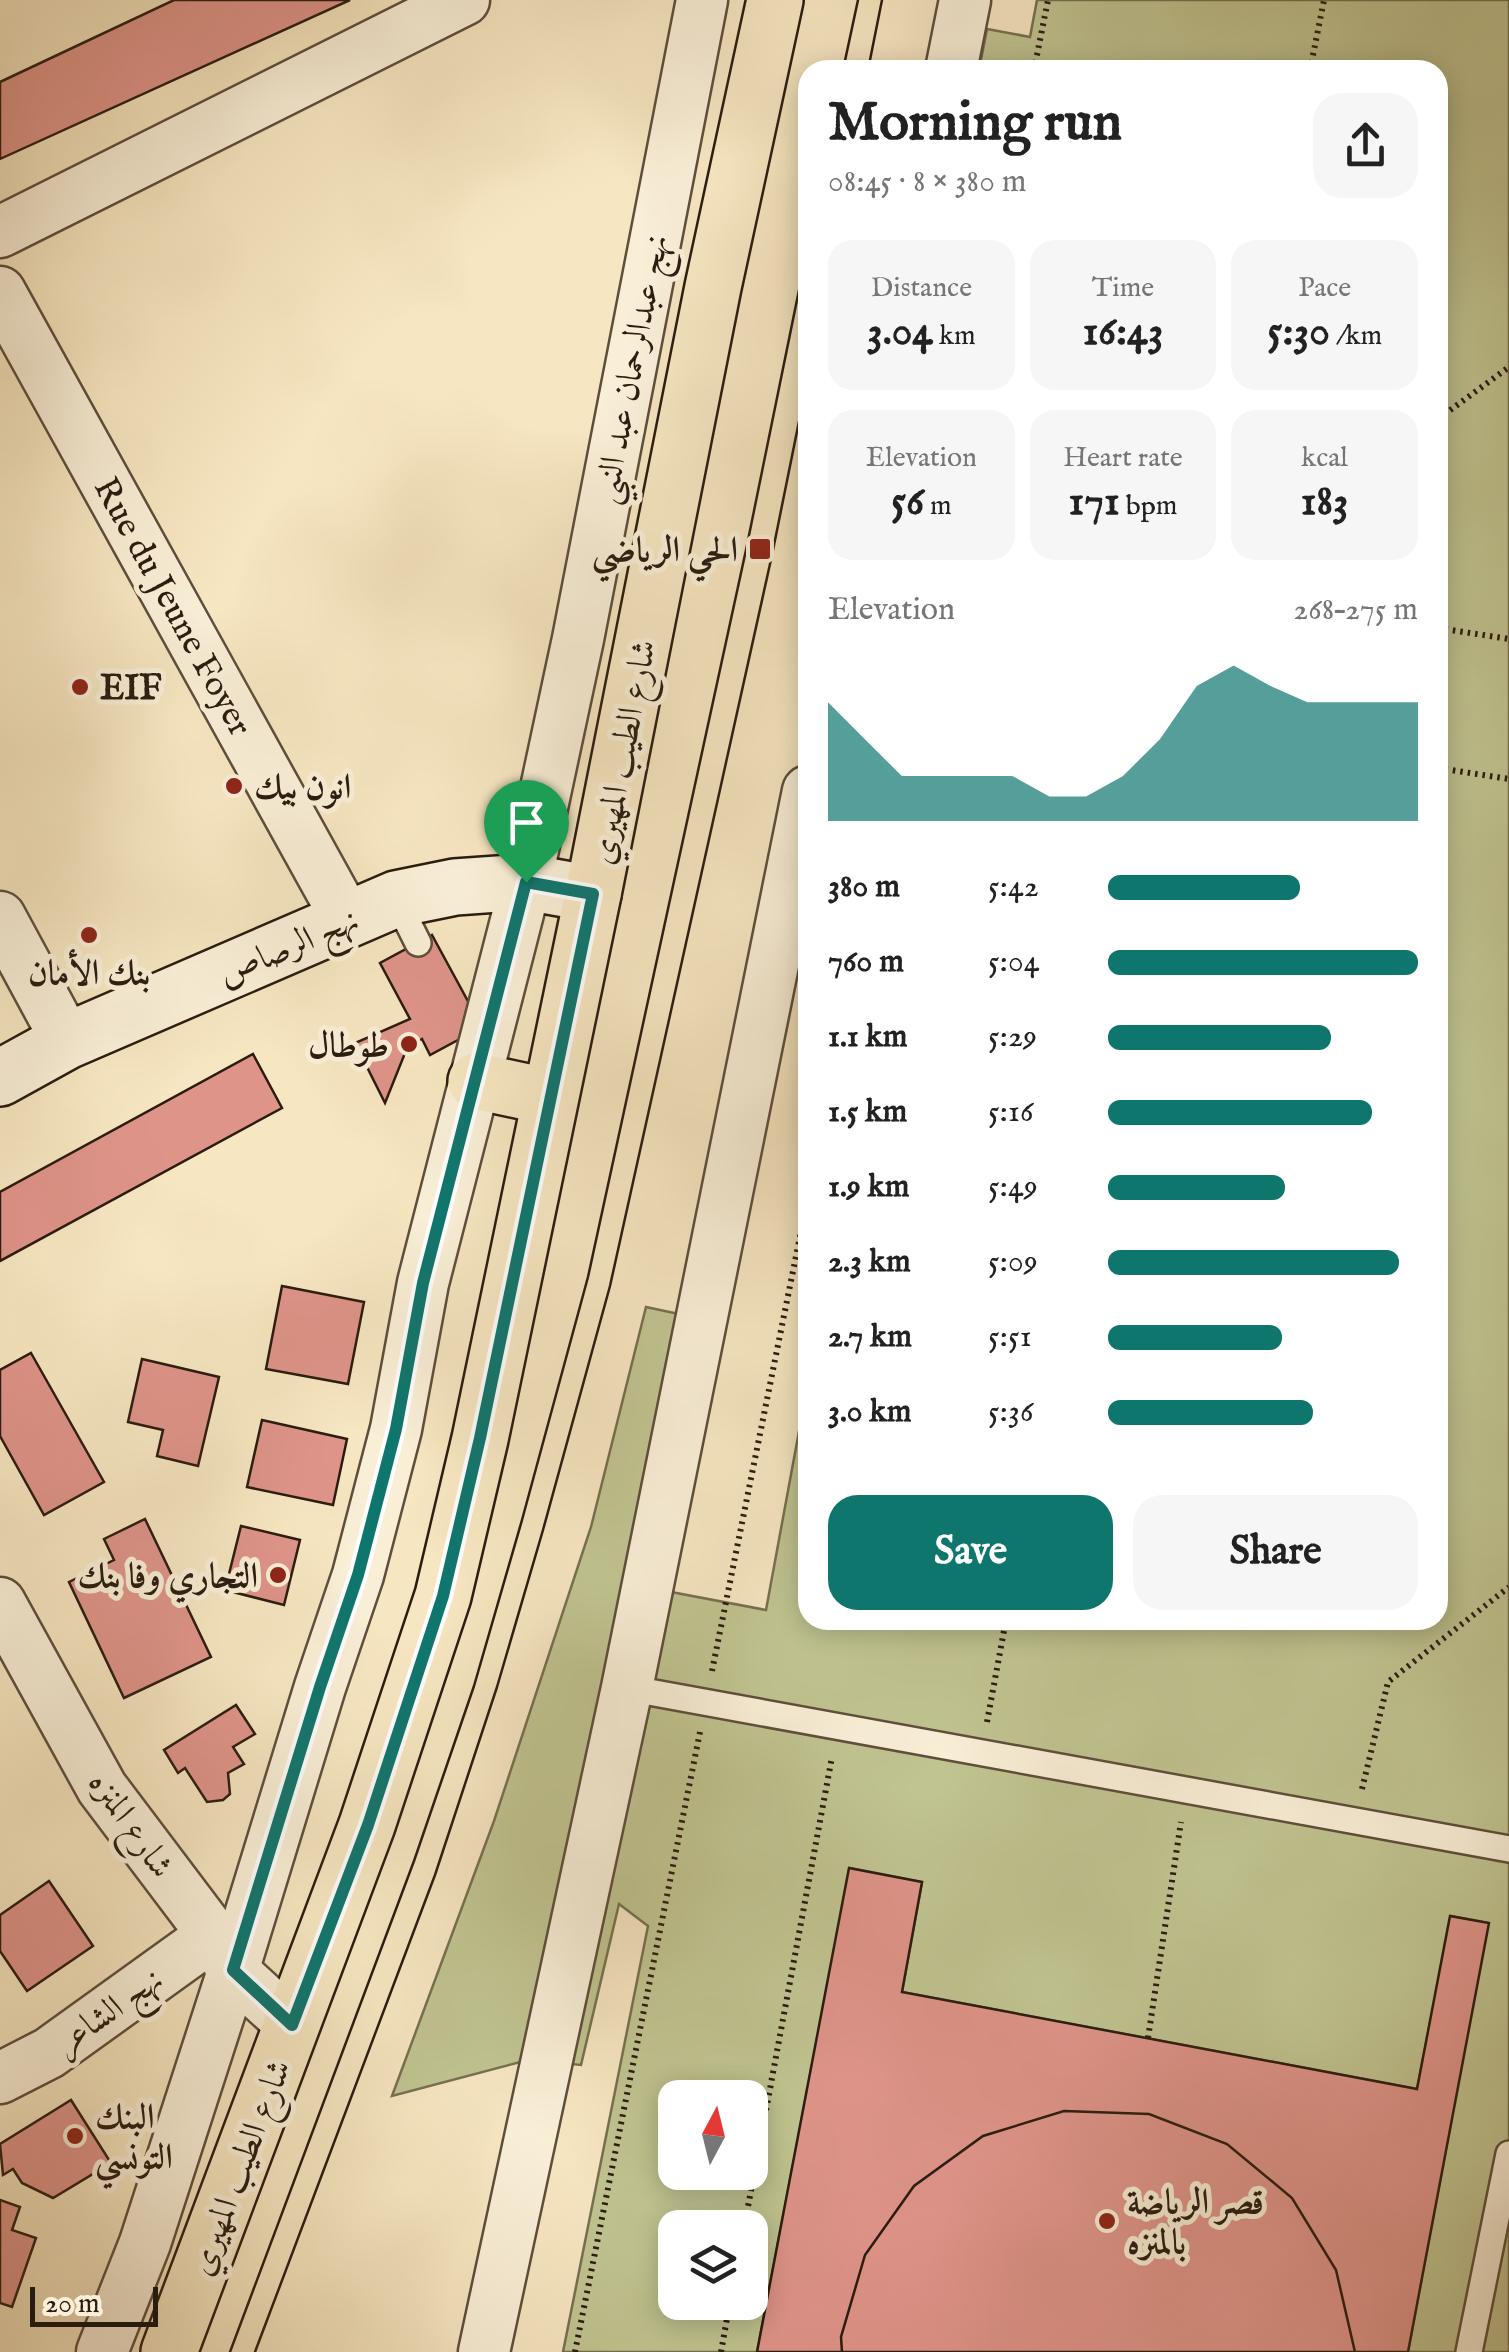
<!DOCTYPE html>
<meta charset="utf-8">
<style>
:root{--surface:#fff;--page:#f6f6f6;--text:#222;--muted:#767676;--accent:#0f766e}
body{margin:0;font-family:"IM FELL English",Amiri,serif;background:var(--page);color:var(--text);height:100vh;display:flex;flex-direction:column;font-size:38px;white-space:nowrap}
*{box-sizing:border-box;margin:0}
p{font-size:32px;color:var(--muted)}
.icon{flex:none;width:55px;height:55px;fill:none;stroke:currentColor;stroke-width:2;stroke-linecap:round;stroke-linejoin:round}
.map{position:relative;flex:1;overflow:hidden}
.details{position:absolute;left:798px;top:60px;width:650px;height:1570px;display:flex;flex-direction:column;background:var(--surface);border-radius:30px;box-shadow:0 5px 25px #0003}
.details>*{flex:none}
.needle{width:65px;rotate:7deg}
.buttons{position:absolute;left:658px;top:2080px;display:grid;gap:20px}
.buttons a{display:grid;place-items:center;width:110px;height:110px;border-radius:20px;background:var(--surface);box-shadow:0 5px 25px #0003;font-size:50px}
.scale{position:absolute;left:30px;bottom:25px;width:128px;box-sizing:border-box;padding-left:10px;border:5px solid #2b1c10;border-top:0;font-size:28px;line-height:35px;white-space:nowrap;color:#2b1c10;-webkit-text-stroke:8px #f9efd7;paint-order:stroke}
.pin{position:absolute;display:grid;place-items:center;width:85px;height:85px;color:#fff;margin:-102px -42px;border-radius:50% 50% 50% 0;rotate:-45deg;box-shadow:0 0 10px #0007}
.pin .icon{rotate:45deg}
.round{display:grid;place-items:center;flex:none;width:105px;height:105px;border-radius:30px;background:var(--page)}
.overview{display:flex;align-items:center;justify-content:space-between;height:170px;padding:0 30px}
h1{font-size:55px;font-weight:700;line-height:75px}
.figures{display:grid;grid-template-columns:repeat(3,1fr);gap:15px;height:170px;padding:10px 30px}
.figures div{display:grid;align-content:center;border-radius:25px;background:var(--page);text-align:center}
.figures b{font-size:42px;font-weight:700}
.figures small{font-size:28px;font-weight:400}
.figures p{font-size:28px}
.chart{height:280px;padding:20px 30px}
.chart p{display:flex;justify-content:space-between}
.chart svg{width:100%;height:180px;margin-top:10px;fill:var(--accent);opacity:.7}
.cta{display:flex;gap:20px;margin-top:auto;padding:20px 30px}
.cta a{flex:1;height:115px;border-radius:30px;background:var(--accent);color:#fff;font-size:40px;font-weight:700;line-height:115px;text-align:center}
.cta a+a{background:var(--page);color:var(--text)}
ul{padding:0 30px;list-style:none;font-size:32px}
li{display:grid;grid-template-columns:160px 120px 1fr;align-items:center;height:75px}
li i{height:25px;border-radius:12px;background:var(--accent)}
.map>svg:first-child{display:block}
.green{fill:#c0c491;stroke:#767050;stroke-width:2.5;fill-rule:evenodd}
.building{fill:#df948a;stroke:#2b1c10;stroke-width:2.5}
.lines{fill:none;stroke-linecap:round;stroke-linejoin:round}
.lane-casing{stroke:#5e4e3c;stroke-width:30}
.street-casing{stroke:#5e4e3c;stroke-width:55}
.secondary-casing{stroke:#2b1c10;stroke-width:60}
.primary-casing{stroke:#2b1c10;stroke-width:60}
.path{stroke:#2b1c10;stroke-width:6;stroke-dasharray:2.5 5;stroke-linecap:butt}
.lane{stroke:#f9efd7;stroke-width:25}
.street{stroke:#f9efd7;stroke-width:50}
.secondary{stroke:#f9efd7;stroke-width:55}
.primary{stroke:#f6e6c1;stroke-width:55}
.tram{stroke:#2b1c10;stroke-width:2.5}
.route-casing{stroke:#fff;stroke-width:20}
.route{stroke:#0f766e;stroke-width:12}
.poi-dot{fill:#8f2418;stroke:#f9efd7;stroke-width:4}
.labels{text-anchor:middle;stroke-width:10;stroke-linejoin:round;paint-order:stroke}
.street-label{font-size:35px;fill:#2b1c10;stroke:#f9efd7}
.poi-label{font-size:35px;font-weight:bold;fill:#2b1c10;stroke:#f9efd7;text-anchor:start}
</style>
<div class="map">
<svg width="1509" height="2352" viewBox="0 0 1509 2352">
<rect width="100%" height="100%" fill="#f6e6c1"/>
<filter id="stains"><feTurbulence type="fractalNoise" baseFrequency=".002" numOctaves="4"/><feColorMatrix values="0 0 0 0 .2 0 0 0 0 .09 0 0 0 0 .02 0 0 0 .5 -.17"/></filter>
<radialGradient id="worn" r=".72"><stop offset=".6" stop-color="#630" stop-opacity="0"/><stop offset="1" stop-color="#630" stop-opacity=".3"/></radialGradient>
<path class="green" d="M1037,0H1509V2352H1408L1488,1923L1451,1916L1417,2089L902,1992L922,1882L850,1868L757,2352H563L648,1926L619,1904L581,2065L528,2060L392,2096L494,1821L591,1527L646,1307L679,1314L629,1584L766,1610L807,1388L808,1620H1438V70H979L987,29L1030,37ZM675,2098H750V2172H675ZM675,2228H750V2302H675Z"/>
<g class="building">
<polygon points="174,0 350,0 0,159 0,82"/>
<polygon points="432,935 482,1027 430,1055 422,1039 407,1048 385,1103 355,1043 410,1019 380,963"/>
<polygon points="253,1054 282,1108 0,1261 0,1192"/>
<polygon points="282,1286 364,1302 348,1384 266,1369"/>
<polygon points="31,1353 104,1482 44,1515 0,1436 0,1370"/>
<polygon points="142,1359 219,1377 198,1466 157,1456 163,1430 128,1422"/>
<polygon points="262,1420 347,1439 333,1505 247,1487"/>
<polygon points="145,1519 211,1657 124,1698 69,1582 114,1560 104,1539"/>
<polygon points="241,1526 300,1540 284,1605 225,1590"/>
<polygon points="236,1705 255,1734 233,1747 244,1764 228,1773 230,1794 223,1800 207,1802 185,1768 178,1773 164,1750"/>
<polygon points="849,1868 922,1882 902,1992 1417,2089 1450,1916 1489,1923 1408,2352 757,2352"/>
<polygon points="49,1881 93,1946 27,1991 0,1951 0,1915"/>
<polygon points="71,2100 111,2163 53,2198 22,2183 13,2169 3,2175 0,2144"/>
<polygon points="1064,2111 1149,2114 1227,2144 1292,2198 1336,2270 1355,2352 842,2352 841,2337 865,2255 914,2186 983,2136"/>
<polygon points="0,2200 20,2207 12,2230 36,2238 12,2307 0,2303"/>
</g>
<g class="lines">
<g class="lane-casing">
<g id="lane">
<polyline points="396,899 418,943"/>
<polyline points="627,1688 1509,1849"/>
<polyline points="1469,2352 1509,2154"/>
</g>
</g>
<g class="street-casing">
<g id="street">
<polyline points="951,70 965,0"/>
<polyline points="0,232 464,0"/>
<polyline points="0,292 348,921"/>
<polyline points="0,917 67,1041"/>
<polyline points="0,1603 102,1788 213,1935 233,1971 292,2025"/>
<polyline points="0,2078 49,2053 213,1935"/>
<polyline points="102,2352 145,2243 233,1971 320,1687 358,1575 396,1429 423,1283 526,882 578,639 702,0"/>
<polyline points="484,2352 627,1688 808,791"/>
</g>
</g>
<g class="secondary-casing">
<polyline id="secondary" points="0,1078 67,1041 396,899 455,887 526,882 593,894"/>
</g>
<g class="primary-casing">
<g id="primary">
<polyline points="476,1081 550,1097"/>
<polyline points="169,2352 367,1825 443,1596 480,1439 593,894 713,287 775,0"/>
</g>
</g>
<g class="path">
<polyline points="1034,70 1048,0"/>
<polyline points="1310,70 1324,0"/>
<polyline points="1438,419 1509,367"/>
<polyline points="1438,628 1509,639"/>
<polyline points="1438,768 1509,779"/>
<polyline points="712,1671 808,1197"/>
<polyline points="987,1722 1006,1620"/>
<polyline points="1362,1789 1388,1682 1509,1587"/>
<polyline points="1148,2038 1181,1822"/>
<polyline points="744,2228 832,1757"/>
<polyline points="575,2352 700,1732"/>
<polyline points="721,2352 730,2302"/>
</g>
<use href="#lane" class="lane"/>
<use href="#street" class="street"/>
<use href="#secondary" class="secondary"/>
<use href="#primary" class="primary"/>
<g class="tram">
<polyline points="843,70 858,0"/>
<polyline points="868,70 882,0"/>
<polyline points="230,2352 414,1861 474,1686 522,1520 588,1277 746,550 808,246"/>
<polyline points="255,2352 435,1875 497,1687 543,1530 610,1286 772,555 808,377"/>
</g>
</g>
<g class="lines">
<g class="route-casing">
<polygon id="route" points="526,882 593,894 480,1438 443,1596 368,1825 292,2025 233,1970 320,1687 358,1575 396,1429 423,1283"/>
</g>
<use href="#route" class="route"/>
</g>
<g class="poi-dot">
<rect x="748" y="537" width="24" height="24" rx="5"/>
<circle cx="80" cy="687" r="10"/>
<circle cx="234" cy="786" r="10"/>
<circle cx="89" cy="935" r="10"/>
<circle cx="409" cy="1044" r="10"/>
<circle cx="278" cy="1575" r="10"/>
<circle cx="75" cy="2136" r="10"/>
<circle cx="1107" cy="2221" r="10"/>
</g>
<g class="labels">
<g class="street-label">
<text transform="translate(630 369) rotate(-79)" y="12">نهج عبدالرحمان عبد النبي</text>
<text transform="translate(174 606) rotate(61)" y="12">Rue du Jeune Foyer</text>
<text transform="translate(622 752) rotate(-79)" y="12">شارع الطيب المهيري</text>
<text transform="translate(288 946) rotate(-23)" y="12">نهج الرصاص</text>
<text transform="translate(132 1824) rotate(55)" y="12">شارع المنزه</text>
<text transform="translate(108 2010) rotate(-35)" y="12">نهج الشاعر</text>
<text transform="translate(239 2167) rotate(-69)" y="12">شارع الطيب المهيري</text>
</g>
<g class="poi-label">
<text x="738" y="561" text-anchor="end">الحي الرياضي</text>
<text x="100" y="699">EIF</text>
<text x="254" y="798">انون بيك</text>
<text x="89" y="984" text-anchor="middle">بنك الأمان</text>
<text x="389" y="1056" text-anchor="end">طوطال</text>
<text x="258" y="1587" text-anchor="end">التجاري وفا بنك</text>
<text x="95" y="2128">البنك<tspan x="95" dy="40">التونسي</tspan></text>
<text x="1127" y="2213">قصر الرياضة<tspan x="1127" dy="40">بالمنزه</tspan></text>
</g>
</g>
<rect width="100%" height="100%" filter="url(#stains)"/>
<rect width="100%" height="100%" fill="url(#worn)"/>
</svg>
<div class="buttons">
<a><svg class="needle" viewBox="-14 -14 28 28"><path d="M0-13l5 13h-10z" fill="#e53935"/><path d="M0 13l5-13h-10z" fill="#767676"/></svg></a>
<a><svg class="icon" aria-label="layers" viewBox="0 0 24 24"><path d="M12 4l9 5-9 5-9-5zM3 14l9 5 9-5"/></svg></a>
</div>
<div class="scale">20 m</div>
<div class="pin" style="left:526px;top:882px;background:#1e9e55"><svg class="icon" aria-label="arrive" viewBox="0 0 24 24"><path d="M6 21V4h12l-3 4 3 4H6"/></svg></div>
<section class="details">
<div class="overview"><div><h1>Morning run</h1><p>08:45 · 8 × 380 m</p></div><a class="round"><svg class="icon" aria-label="share" viewBox="0 0 24 24"><path d="M12 15V3M7 8l5-5 5 5M5 13v7h14v-7"/></svg></a></div>
<div class="figures">
<div><p>Distance</p><b>3.04<small> km</small></b></div>
<div><p>Time</p><b>16:43</b></div>
<div><p>Pace</p><b>5:30<small> /km</small></b></div>
</div>
<div class="figures">
<div><p>Elevation</p><b>56<small> m</small></b></div>
<div><p>Heart rate</p><b>171<small> bpm</small></b></div>
<div><p>kcal</p><b>183</b></div>
</div>
<div class="chart"><p><span>Elevation</span>268–275 m</p>
<svg viewBox="0 0 160 44" preserveAspectRatio="none"><path d="M0 44V15L10 24L20 33L30 33L40 33L50 33L60 38L70 38L80 33L90 24L100 11L110 6L120 11L130 15L140 15L150 15L160 15V44z"/></svg>
</div>
<ul>
<li><b>380 m</b>5:42<i style="width:62%"></i></li>
<li><b>760 m</b>5:04<i style="width:100%"></i></li>
<li><b>1.1 km</b>5:29<i style="width:72%"></i></li>
<li><b>1.5 km</b>5:16<i style="width:85%"></i></li>
<li><b>1.9 km</b>5:49<i style="width:57%"></i></li>
<li><b>2.3 km</b>5:09<i style="width:94%"></i></li>
<li><b>2.7 km</b>5:51<i style="width:56%"></i></li>
<li><b>3.0 km</b>5:36<i style="width:66%"></i></li>
</ul>
<div class="cta"><a>Save</a><a>Share</a></div>
</section>
</div>
